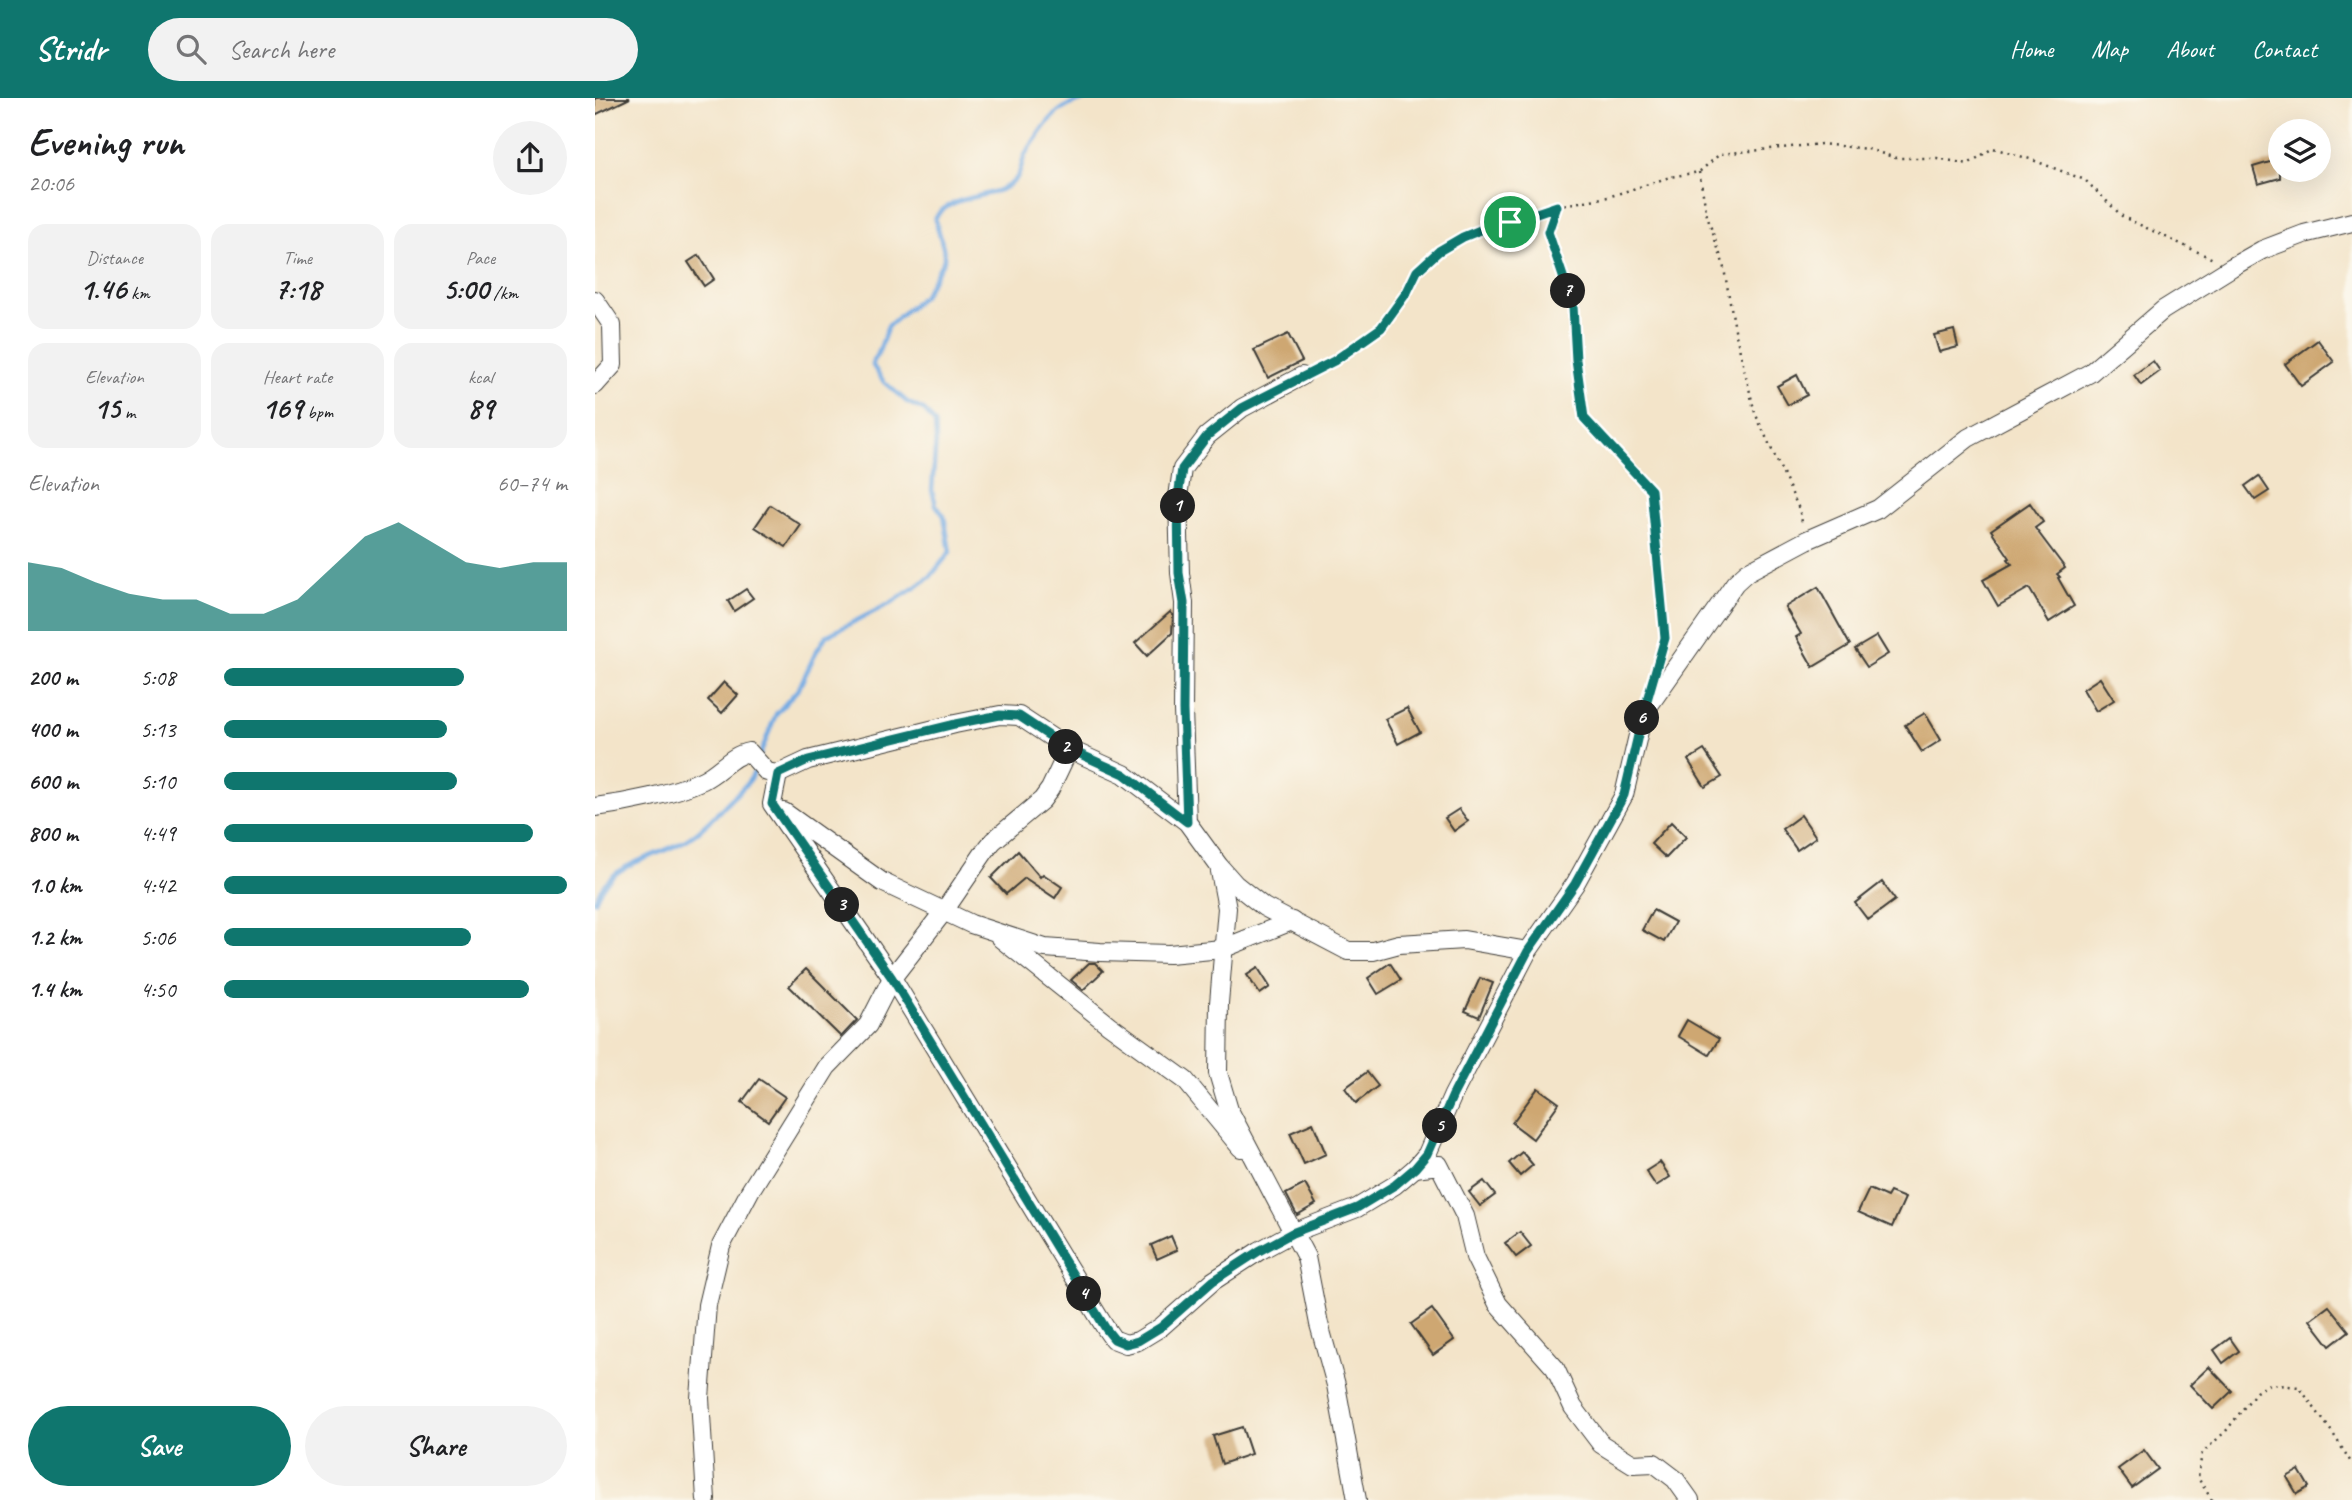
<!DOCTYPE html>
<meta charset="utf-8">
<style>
:root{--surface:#fff;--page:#f2f2f2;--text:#202124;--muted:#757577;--accent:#0f766e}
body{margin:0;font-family:Caveat,sans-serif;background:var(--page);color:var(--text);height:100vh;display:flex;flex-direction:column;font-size:26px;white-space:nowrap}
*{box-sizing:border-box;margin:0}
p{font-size:23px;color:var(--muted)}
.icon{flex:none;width:38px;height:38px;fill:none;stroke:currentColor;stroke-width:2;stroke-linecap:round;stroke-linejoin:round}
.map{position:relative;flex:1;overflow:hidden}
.side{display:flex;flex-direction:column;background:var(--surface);width:595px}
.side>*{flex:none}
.tools{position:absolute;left:1673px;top:21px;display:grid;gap:14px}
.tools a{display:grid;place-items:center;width:63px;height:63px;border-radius:50%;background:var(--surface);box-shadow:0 7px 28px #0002;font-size:35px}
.pin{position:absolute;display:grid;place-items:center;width:60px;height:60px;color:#fff;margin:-30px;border:4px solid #fff;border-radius:50%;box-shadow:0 2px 7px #0007}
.km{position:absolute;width:35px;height:35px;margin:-18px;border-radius:50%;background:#222;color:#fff;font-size:19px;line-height:35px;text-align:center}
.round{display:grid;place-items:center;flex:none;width:74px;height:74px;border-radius:37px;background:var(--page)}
.headline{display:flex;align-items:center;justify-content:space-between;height:119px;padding:0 28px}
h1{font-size:38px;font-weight:700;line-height:52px}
.figures{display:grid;grid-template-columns:repeat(3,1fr);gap:10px;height:119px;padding:7px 28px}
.figures div{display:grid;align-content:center;border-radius:18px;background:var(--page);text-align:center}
.figures b{font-size:30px;font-weight:700}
.figures small{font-size:19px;font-weight:400}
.figures p{font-size:19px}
.chart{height:196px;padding:14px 28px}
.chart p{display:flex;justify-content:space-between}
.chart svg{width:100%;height:126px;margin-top:7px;fill:var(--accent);opacity:.7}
.action{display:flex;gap:14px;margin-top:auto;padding:14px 28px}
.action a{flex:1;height:80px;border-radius:42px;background:var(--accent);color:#fff;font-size:28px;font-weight:700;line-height:80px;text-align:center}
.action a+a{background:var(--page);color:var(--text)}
ul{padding:0 28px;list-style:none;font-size:23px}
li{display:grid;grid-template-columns:112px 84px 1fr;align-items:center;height:52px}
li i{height:18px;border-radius:9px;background:var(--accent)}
header{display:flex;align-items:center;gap:42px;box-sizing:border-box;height:98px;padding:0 35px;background:var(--accent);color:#fff}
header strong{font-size:33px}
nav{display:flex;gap:38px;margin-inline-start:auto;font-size:24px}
.search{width:490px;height:63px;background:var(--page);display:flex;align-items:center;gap:18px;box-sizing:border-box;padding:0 24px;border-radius:38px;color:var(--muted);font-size:26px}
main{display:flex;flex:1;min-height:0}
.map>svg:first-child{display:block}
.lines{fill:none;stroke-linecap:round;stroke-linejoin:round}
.stream{stroke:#75abe3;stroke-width:4.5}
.building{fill:#cea772}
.minor-casing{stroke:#3c3a36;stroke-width:20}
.path{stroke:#3c3a36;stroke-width:2.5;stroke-dasharray:2 5;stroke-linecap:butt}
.minor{stroke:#fff;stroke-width:18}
.route-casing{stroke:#fff;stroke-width:14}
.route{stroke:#0f766e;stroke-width:9}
</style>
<header>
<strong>Stridr</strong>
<div class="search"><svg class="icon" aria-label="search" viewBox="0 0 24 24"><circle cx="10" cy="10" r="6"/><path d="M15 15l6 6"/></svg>Search here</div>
<nav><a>Home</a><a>Map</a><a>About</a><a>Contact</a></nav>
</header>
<main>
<section class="side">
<div class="headline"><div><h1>Evening run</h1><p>20:06</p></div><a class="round"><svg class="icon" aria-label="share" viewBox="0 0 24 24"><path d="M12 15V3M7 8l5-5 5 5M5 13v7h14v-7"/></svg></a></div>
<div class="figures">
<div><p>Distance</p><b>1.46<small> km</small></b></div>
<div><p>Time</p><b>7:18</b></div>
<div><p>Pace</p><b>5:00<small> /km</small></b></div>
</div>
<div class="figures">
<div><p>Elevation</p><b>15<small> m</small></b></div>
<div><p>Heart rate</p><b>169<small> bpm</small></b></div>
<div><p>kcal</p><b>89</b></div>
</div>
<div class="chart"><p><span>Elevation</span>60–74 m</p>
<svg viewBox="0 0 160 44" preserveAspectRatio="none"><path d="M0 44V20L10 22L20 27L30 31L40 33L50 33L60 38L70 38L80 33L90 22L100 11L110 6L120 13L130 20L140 22L150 20L160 20V44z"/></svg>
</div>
<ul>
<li><b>200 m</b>5:08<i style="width:70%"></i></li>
<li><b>400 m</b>5:13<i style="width:65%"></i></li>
<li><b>600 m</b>5:10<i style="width:68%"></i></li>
<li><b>800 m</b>4:49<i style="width:90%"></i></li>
<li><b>1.0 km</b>4:42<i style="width:100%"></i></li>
<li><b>1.2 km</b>5:06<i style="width:72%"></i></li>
<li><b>1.4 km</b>4:50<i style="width:89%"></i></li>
</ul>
<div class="action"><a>Save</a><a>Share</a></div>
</section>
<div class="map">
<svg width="1757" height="1402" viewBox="0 0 1757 1402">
<rect width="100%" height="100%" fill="#fbf7ec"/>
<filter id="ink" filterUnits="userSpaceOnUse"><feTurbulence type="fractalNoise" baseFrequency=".0143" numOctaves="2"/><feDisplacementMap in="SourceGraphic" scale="14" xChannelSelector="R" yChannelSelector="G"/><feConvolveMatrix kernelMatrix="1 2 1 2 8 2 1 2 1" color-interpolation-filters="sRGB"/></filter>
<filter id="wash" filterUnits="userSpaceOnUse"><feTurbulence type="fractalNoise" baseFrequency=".00686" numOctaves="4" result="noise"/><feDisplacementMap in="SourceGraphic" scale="28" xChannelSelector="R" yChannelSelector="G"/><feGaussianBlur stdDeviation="1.57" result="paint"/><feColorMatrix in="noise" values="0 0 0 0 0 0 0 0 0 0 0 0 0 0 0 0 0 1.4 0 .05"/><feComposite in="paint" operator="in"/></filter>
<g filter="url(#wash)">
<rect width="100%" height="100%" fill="#f3e4c9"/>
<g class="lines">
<g class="stream">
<path d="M165,657L181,616L204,590L221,554L231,538L294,506L324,487L335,479L355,454L349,418L341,407L337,392L341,340L340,326L330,313L312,304L289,284L278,268V262L283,256L293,228L328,198L349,162V153L340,120C358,94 396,103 418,84C426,77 426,68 429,59C433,51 439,44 444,36C460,13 468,7 496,0"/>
<path d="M0,803C14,764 60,761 91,742C108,732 121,716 135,702C145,693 158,682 161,669"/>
</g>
</g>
<g id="blocks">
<g class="building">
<polygon points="0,0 35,0 0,17"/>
<polygon points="1685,61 1685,80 1663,86 1658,69"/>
<polygon points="104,157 119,181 109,188 93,164"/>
<polygon points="1359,232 1363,249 1344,254 1339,237"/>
<polygon points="693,236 707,263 673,280 659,252"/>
<polygon points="1723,242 1739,264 1706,288 1690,266"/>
<polygon points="1558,263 1565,273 1546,287 1539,277"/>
<polygon points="1202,277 1212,297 1193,307 1182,288"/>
<polygon points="1664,378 1674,393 1660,402 1650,388"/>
<polygon points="1435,405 1448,424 1440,430 1470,470 1462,476 1465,479 1463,480 1479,508 1454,524 1434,490 1403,508 1388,482 1417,466 1413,461 1415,460 1396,432"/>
<polygon points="175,407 206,427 191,449 160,429"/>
<polygon points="1223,489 1255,547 1218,569 1201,539 1206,536 1190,509"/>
<polygon points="151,491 158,500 139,513 133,503"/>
<polygon points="575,514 578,517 577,535 552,558 540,545"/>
<polygon points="1282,538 1293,556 1272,569 1260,551"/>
<polygon points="1505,580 1519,602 1501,613 1488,591"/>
<polygon points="129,584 143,597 127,615 113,602"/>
<polygon points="812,610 825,634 803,646 790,621"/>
<polygon points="1330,615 1346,642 1327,654 1310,627"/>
<polygon points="1109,652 1127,679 1110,689 1093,662"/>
<polygon points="864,711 873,723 859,733 850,720"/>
<polygon points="1206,717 1221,739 1202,752 1187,731"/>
<polygon points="1076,724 1091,739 1071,760 1056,746"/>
<polygon points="423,753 445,779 448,776 467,789 460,800 430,780 411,796 396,780"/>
<polygon points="1287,784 1300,802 1273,822 1260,805"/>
<polygon points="1058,812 1080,824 1069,844 1047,832"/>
<polygon points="494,865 500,865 508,873 488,892 476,882"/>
<polygon points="795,865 806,882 783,896 773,880"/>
<polygon points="663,870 675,889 665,896 652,877"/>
<polygon points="211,871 262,922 246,939 194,888"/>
<polygon points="885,880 898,885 884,919 870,913"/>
<polygon points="1092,922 1124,941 1114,957 1083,938"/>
<polygon points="772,974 783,988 761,1005 750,990"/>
<polygon points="164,981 190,999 173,1023 147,1004"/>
<polygon points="943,990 964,1005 938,1041 917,1025"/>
<polygon points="718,1025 731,1056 709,1066 695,1035"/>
<polygon points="927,1054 938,1067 925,1078 914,1065"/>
<polygon points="1065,1064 1075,1079 1061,1088 1051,1073"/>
<polygon points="889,1083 900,1097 885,1108 874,1094"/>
<polygon points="710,1086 721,1106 702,1117 691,1096"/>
<polygon points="1274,1091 1292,1099 1295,1094 1310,1100 1297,1129 1263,1114"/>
<polygon points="925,1134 936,1148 921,1159 910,1145"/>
<polygon points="576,1138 582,1152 562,1161 556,1147"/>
<polygon points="1734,1208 1754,1233 1735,1248 1715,1222"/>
<polygon points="837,1211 859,1242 838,1257 816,1226"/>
<polygon points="1635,1240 1644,1253 1628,1265 1619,1252"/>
<polygon points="1614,1269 1637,1293 1618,1311 1595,1287"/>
<polygon points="647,1329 656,1356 627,1366 618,1338"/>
<polygon points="1549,1352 1563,1371 1537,1390 1523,1371"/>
<polygon points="1704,1372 1714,1389 1702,1396 1692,1379"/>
</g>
</g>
</g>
<g filter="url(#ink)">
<use href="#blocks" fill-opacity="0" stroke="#3c3a36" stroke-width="2"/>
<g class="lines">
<g class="minor-casing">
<g id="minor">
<polyline points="0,202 17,227 18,267 0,287"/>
<polyline points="183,676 177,706 297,880 511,1231 518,1241 531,1246 543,1243 566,1229 618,1183 664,1153 697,1135 762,1110 800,1087 820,1070 832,1056 858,997 933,853 980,786 1029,697 1048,616 1140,485 1152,474 1212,442 1283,411 1373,340 1495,275 1568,212 1637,169 1667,152 1709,136 1757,124"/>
<path d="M0,709C32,705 78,696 108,682C125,674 136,657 154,654L172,674L183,676L213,662L360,626L405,617L424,618L474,651L529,676L592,724L624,768L632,810L624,905L623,975L634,1012L711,1159L724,1226L741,1287L762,1402"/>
<polyline points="189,714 287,784 376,826 450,850 505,854 574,856 627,851 697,823"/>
<polyline points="592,724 588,612 589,505 585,475 583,399 587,371 612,338 647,310 707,278"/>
<polyline points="625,769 640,786 669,809 753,853 778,853 804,846 869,842 933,853"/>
<polyline points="405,840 514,927 590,982 646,1050"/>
<polyline points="820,1070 844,1067 870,1118 880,1159 903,1206 960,1270 978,1309 1006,1346 1038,1366 1059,1365 1080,1381 1095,1402"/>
<polyline points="111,1402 105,1300 112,1207 126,1148 155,1093 232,969 273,927 297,880 349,813 390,753 398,743 447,702 455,691 474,651"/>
</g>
</g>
<g class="path">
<polyline points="1104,74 1112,118 1128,165 1141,237 1160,315 1204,411 1208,428"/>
<polyline points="962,110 953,134 978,208 981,262 989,320 1056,392 1070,540 1063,566"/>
<polyline points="722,271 739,263 786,230 812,194 822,173 844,153 868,139 893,129 915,124 962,108 1013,99 1075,79 1104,74 1125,56 1226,46 1273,51 1301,60 1342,60 1373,66 1398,50 1435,61 1490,82 1528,119 1618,161"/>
<polyline points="1617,1402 1603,1380 1607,1355 1631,1333 1661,1294 1675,1286 1704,1289 1737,1334 1757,1366"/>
</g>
<use href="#minor" class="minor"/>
</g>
</g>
<g class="lines" filter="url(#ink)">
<g class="route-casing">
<polygon id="route" points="962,108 953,134 978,208 981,262 989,320 1056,392 1070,540 1048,616 1029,697 980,786 933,853 858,997 832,1056 820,1070 800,1087 762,1110 697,1135 664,1153 618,1183 566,1229 543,1243 531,1246 519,1241 511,1231 297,880 177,706 183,676 213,662 360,626 405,617 424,618 474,651 529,676 592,724 588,612 589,505 584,475 583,399 587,371 612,338 647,310 739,263 786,230 812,194 822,173 844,153 868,139 893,129 915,124"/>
</g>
<use href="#route" class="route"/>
</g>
</svg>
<div class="tools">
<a><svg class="icon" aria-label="layers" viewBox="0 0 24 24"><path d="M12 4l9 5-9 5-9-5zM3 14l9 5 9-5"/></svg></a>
</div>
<div class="pin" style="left:915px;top:124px;background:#1e9e55"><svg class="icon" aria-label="arrive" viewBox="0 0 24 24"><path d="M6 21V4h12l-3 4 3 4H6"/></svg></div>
<b class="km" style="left:583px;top:408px">1</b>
<b class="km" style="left:471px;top:649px">2</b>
<b class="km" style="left:247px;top:807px">3</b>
<b class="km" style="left:489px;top:1196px">4</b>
<b class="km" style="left:845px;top:1028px">5</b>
<b class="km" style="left:1047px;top:620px">6</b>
<b class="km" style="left:973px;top:193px">7</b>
</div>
</main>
